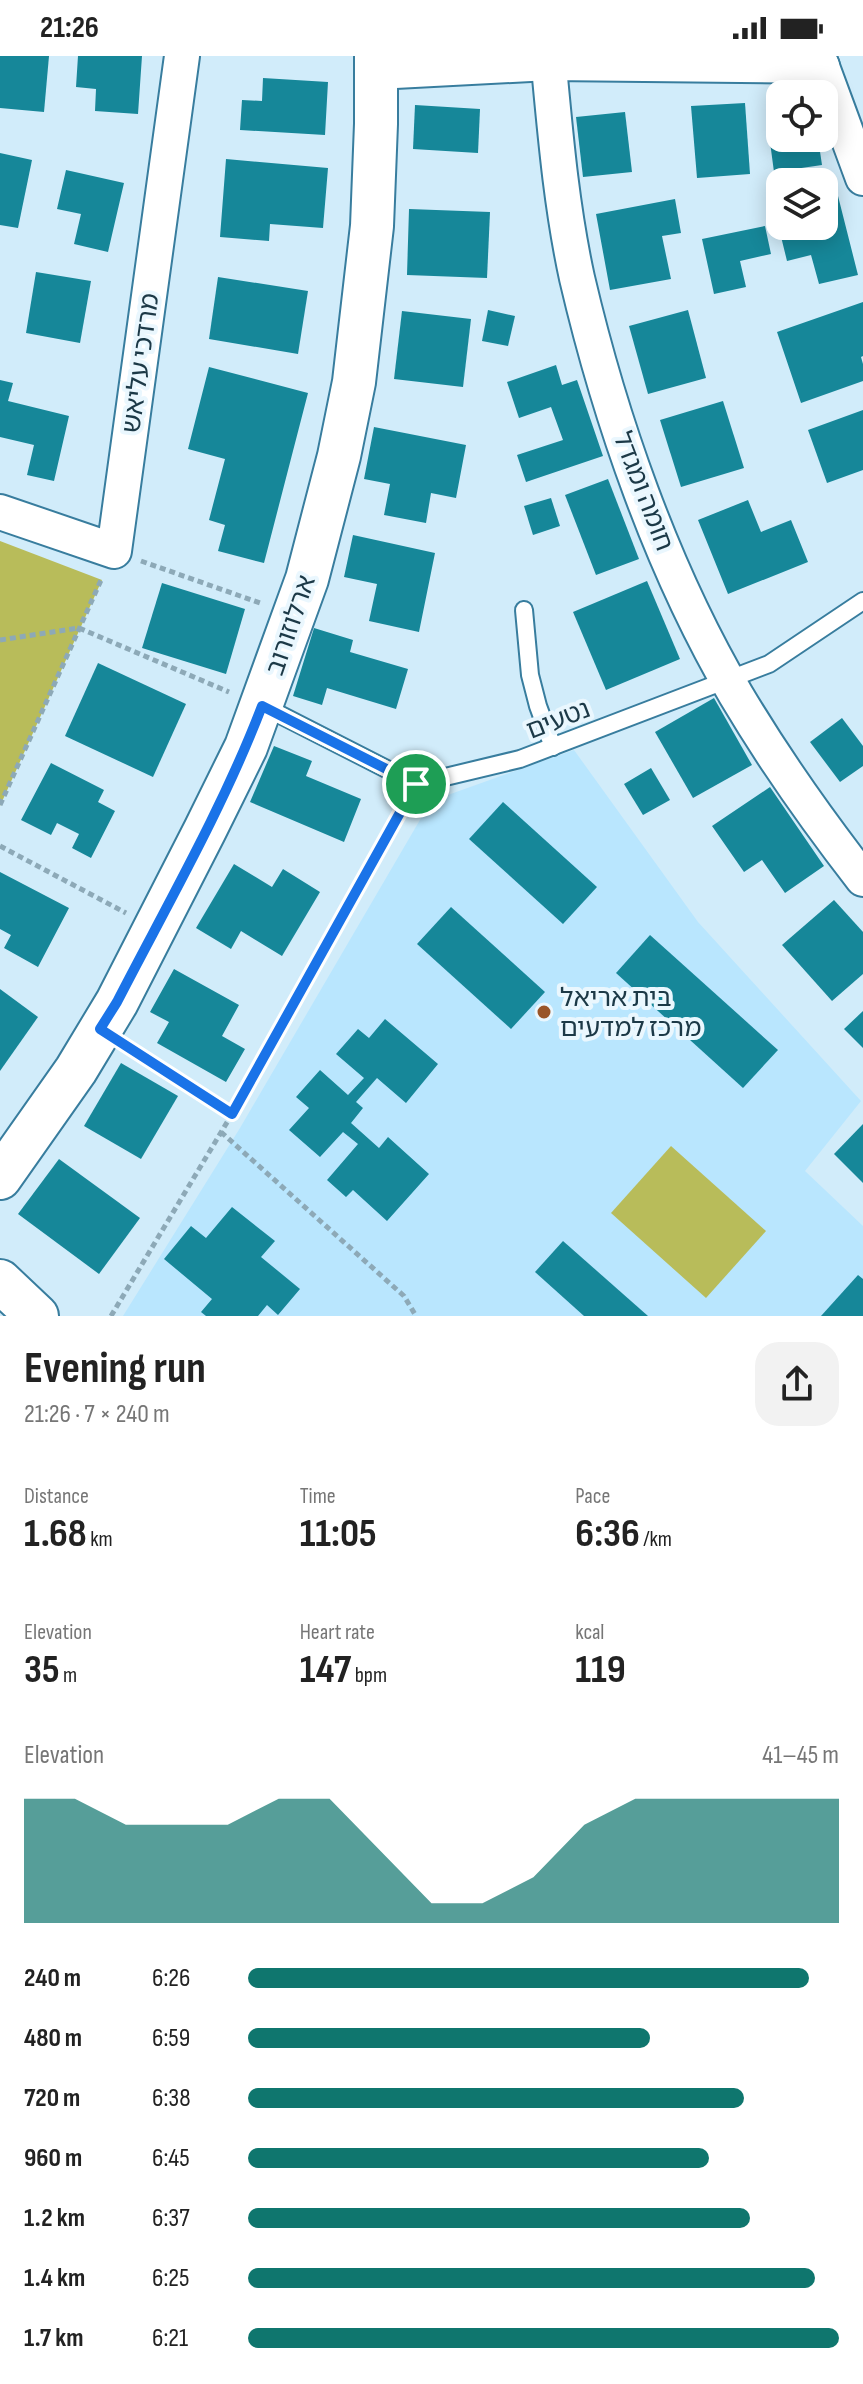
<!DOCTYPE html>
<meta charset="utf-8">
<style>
:root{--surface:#fff;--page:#f2f2f2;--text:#222;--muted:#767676;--accent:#0f766e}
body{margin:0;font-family:"Sofia Sans Condensed","Noto Sans Hebrew",sans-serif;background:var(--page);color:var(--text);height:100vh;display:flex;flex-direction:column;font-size:30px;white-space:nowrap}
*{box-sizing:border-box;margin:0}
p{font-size:26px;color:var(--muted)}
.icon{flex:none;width:44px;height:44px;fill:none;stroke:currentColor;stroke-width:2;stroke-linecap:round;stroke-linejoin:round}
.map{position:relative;height:1260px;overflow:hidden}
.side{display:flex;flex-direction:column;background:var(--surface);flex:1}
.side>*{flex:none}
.controls{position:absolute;left:766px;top:24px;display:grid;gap:16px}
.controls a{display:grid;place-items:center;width:72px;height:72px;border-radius:16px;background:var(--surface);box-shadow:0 4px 20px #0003;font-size:40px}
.pin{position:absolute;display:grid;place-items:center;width:68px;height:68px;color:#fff;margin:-34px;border:4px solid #fff;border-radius:50%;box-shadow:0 2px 8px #0007}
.round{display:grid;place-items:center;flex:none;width:84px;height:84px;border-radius:24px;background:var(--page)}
.head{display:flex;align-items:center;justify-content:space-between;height:136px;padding:0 24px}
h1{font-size:44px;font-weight:700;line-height:60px}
.figures{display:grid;grid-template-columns:repeat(3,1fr);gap:12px;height:136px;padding:8px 24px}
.figures div{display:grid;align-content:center}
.figures b{font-size:40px;font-weight:700}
.figures small{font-size:22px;font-weight:400}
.figures p{font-size:22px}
.chart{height:224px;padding:16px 24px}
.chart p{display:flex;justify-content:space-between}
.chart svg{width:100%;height:144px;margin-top:8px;fill:var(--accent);opacity:.7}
ul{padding:0 24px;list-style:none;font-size:26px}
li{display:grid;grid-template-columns:128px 96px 1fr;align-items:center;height:60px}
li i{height:20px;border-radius:10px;background:var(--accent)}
.status{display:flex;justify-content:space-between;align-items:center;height:56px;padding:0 40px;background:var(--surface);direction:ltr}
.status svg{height:22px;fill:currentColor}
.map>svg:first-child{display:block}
.built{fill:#b9e6fe}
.green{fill:#b8bc5a}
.building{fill:#168799}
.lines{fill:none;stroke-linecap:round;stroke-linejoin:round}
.service-casing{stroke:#387d9e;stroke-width:20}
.minor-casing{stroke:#387d9e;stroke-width:38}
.tertiary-casing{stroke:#387d9e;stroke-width:46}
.path{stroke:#8da9b7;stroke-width:5;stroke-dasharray:6 4;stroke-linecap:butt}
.service{stroke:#fff;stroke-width:16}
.minor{stroke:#fff;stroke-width:34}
.tertiary{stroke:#fff;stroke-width:42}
.route-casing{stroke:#fff;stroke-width:16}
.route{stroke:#1a73e8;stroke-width:10}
.poi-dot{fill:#995528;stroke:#eaf7fe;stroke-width:3}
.labels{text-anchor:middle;stroke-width:8;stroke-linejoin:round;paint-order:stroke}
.street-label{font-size:26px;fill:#1c3947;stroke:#eaf7fe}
.poi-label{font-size:26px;fill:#1c3947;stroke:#eaf7fe;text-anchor:start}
</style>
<div class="status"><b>21:26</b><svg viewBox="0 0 49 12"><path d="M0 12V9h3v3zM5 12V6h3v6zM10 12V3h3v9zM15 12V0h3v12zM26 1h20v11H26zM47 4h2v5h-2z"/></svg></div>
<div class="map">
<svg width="863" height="1260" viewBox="0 0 863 1260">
<rect width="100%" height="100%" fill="#d1ecfa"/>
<polygon class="built" points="574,694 698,866 861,1045 805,1115 863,1170 863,1260 123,1260 240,1072 431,745"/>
<g class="green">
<polygon points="0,485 102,524 0,750"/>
<polygon points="671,1090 766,1175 706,1242 611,1157"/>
</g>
<g class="building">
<polygon points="0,0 49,0 44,56 0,52"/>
<polygon points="78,0 142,0 138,58 95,55 96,33 76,31"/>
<polygon points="263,22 328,26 325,79 240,74 242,44 262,45"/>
<polygon points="745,47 750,118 697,122 691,50"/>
<polygon points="415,49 480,53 478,97 413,93"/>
<polygon points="780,55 780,82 818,82 822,109 774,116 766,56"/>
<polygon points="625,56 632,116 583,121 576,61"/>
<polygon points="0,97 32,104 18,172 0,169"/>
<polygon points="226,103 328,112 323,172 270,168 269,185 220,181"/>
<polygon points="66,114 124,127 108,196 74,188 81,158 57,153"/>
<polygon points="838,140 858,219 819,228 811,199 787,205 775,156 780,154 780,170 824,170 824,144"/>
<polygon points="675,143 681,177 662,180 671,223 610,234 596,158"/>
<polygon points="409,153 490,156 487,222 407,219"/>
<polygon points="765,170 771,198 740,205 746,231 714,238 702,183"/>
<polygon points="36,216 91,225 80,287 26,277"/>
<polygon points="218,221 308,235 298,298 209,283"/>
<polygon points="863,246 863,300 861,301 863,308 863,325 801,347 777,276"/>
<polygon points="488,254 515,260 508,290 482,285"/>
<polygon points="688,254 706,322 648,338 629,270"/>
<polygon points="402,255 471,263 463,331 394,323"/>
<polygon points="556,309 562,329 577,324 603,400 526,426 517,399 563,384 551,351 519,362 507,326"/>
<polygon points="209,311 308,337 264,507 218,495 225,469 209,464 225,403 188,393"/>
<polygon points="0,324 13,327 8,345 69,360 54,425 27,419 34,389 0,381"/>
<polygon points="723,345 744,412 681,431 660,364"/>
<polygon points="863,354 863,414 827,427 808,374"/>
<polygon points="374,371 466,389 456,442 431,437 426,467 384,459 390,428 364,423"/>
<polygon points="608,423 639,503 596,519 565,439"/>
<polygon points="551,442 560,470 533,479 524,450"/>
<polygon points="748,444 761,476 791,464 808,506 728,538 698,464"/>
<polygon points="353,479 435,497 419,576 369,565 377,528 344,521"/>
<polygon points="647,525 680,603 606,634 573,556"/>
<polygon points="162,527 245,553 226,618 142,592"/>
<polygon points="314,572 353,584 350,596 408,613 396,653 327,632 322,649 293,640"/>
<polygon points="98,607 186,648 153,721 65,680"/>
<polygon points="714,642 752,709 693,742 655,676"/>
<polygon points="842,662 863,690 863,710 840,726 810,686"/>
<polygon points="274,690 312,705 306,720 361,743 344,786 250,746"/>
<polygon points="51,707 104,734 98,746 115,755 91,802 72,792 79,778 57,767 51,779 21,764"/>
<polygon points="651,712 670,744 643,759 624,728"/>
<polygon points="770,731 824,810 785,837 762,804 744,816 712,770"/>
<polygon points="503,746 597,831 563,868 469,783"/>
<polygon points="234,808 272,831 283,813 320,836 282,900 241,875 231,893 196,872"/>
<polygon points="0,816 69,852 38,911 4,892 11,879 0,873"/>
<polygon points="834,844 863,876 863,918 832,945 782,889"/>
<polygon points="451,851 545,936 511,973 417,888"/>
<polygon points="650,879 778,994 743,1032 616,917"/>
<polygon points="174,913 239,949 222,980 245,993 226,1026 157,987 169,966 150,956"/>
<polygon points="0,933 38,961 0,1015"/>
<polygon points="863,955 863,992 844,973"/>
<polygon points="385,963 438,1008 406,1047 377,1022 356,1046 363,1052 351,1067 379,1092 388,1081 429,1118 387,1165 353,1134 346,1141 327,1124 358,1088 343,1076 320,1101 289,1074 309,1052 296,1041 320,1014 348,1039 364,1022 336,998 358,973 369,982"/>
<polygon points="121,1007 178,1040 141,1103 84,1070"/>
<polygon points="863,1068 863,1127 834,1098"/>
<polygon points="59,1103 140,1162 99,1218 18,1158"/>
<polygon points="232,1151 275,1185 261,1201 300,1233 278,1259 267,1249 258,1260 206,1260 201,1256 212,1243 164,1203 191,1170 206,1182"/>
<polygon points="563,1185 648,1260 584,1260 535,1216"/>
<polygon points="858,1219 863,1223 863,1260 821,1260"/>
</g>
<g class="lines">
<g class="service-casing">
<g id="service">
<polyline points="524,554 530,619 538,650 553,691"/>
<polyline points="263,650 416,728 520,703 769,608 863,545"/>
</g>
</g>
<g class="minor-casing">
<g id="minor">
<path d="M548,0C555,74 561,149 577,222C610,363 662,513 736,639C774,703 817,764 863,823"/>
<polyline points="818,0 863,122"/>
<polyline points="376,16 549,7 822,10"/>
<polyline points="0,456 114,495 182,0"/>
</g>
</g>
<g class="tertiary-casing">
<g id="tertiary">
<polyline points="0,1122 76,1014 117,946 205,774 246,691 307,523 339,400 354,326 372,170 376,68 376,0"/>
<polyline points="0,1225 37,1260"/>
</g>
</g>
<g class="path">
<polyline points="141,505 263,548"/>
<polyline points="0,584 79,572 229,636"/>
<polyline points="0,749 102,522"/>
<polyline points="0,790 126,857"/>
<polyline points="130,992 232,1058 406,746"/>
<polyline points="221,1076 404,1240 416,1260"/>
<polyline points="111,1260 232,1058"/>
</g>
<use href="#service" class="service"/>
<use href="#minor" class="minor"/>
<use href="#tertiary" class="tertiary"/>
</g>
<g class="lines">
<g class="route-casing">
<path id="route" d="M262,650L416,728L232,1058L100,973L117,946C167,849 223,752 262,650Z"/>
</g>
<use href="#route" class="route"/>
</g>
<circle class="poi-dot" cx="544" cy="956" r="8"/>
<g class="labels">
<g class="street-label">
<text transform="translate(140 307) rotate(-82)" y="9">מרדכי עליאש</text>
<text transform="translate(644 435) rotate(69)" y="9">חומה ומגדל</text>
<text transform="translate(290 569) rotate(-71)" y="9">ארלוזורוב</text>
<text transform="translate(558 663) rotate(-21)" y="9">נטעים</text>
</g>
<g class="poi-label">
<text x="560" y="950">בית אריאל<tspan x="560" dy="30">מרכז למדעים</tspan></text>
</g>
</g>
</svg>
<div class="controls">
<a><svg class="icon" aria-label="locate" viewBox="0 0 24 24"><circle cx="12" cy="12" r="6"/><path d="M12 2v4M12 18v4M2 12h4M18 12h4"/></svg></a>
<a><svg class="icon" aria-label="layers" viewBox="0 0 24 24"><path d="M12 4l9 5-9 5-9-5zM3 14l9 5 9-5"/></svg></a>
</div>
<div class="pin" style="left:416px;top:728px;background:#1e9e55"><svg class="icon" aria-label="arrive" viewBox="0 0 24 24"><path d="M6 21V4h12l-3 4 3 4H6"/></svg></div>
</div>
<section class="side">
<div class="head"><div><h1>Evening run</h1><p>21:26 · 7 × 240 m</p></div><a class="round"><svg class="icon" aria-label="share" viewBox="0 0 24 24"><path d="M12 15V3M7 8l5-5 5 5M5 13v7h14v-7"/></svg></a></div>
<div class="figures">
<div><p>Distance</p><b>1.68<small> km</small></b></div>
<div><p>Time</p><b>11:05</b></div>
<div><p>Pace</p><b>6:36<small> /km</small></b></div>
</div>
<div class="figures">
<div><p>Elevation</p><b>35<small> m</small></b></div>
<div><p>Heart rate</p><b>147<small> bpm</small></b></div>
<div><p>kcal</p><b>119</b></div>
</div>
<div class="chart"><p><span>Elevation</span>41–45 m</p>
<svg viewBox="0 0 160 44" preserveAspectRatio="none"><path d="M0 44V6L10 6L20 14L30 14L40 14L50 6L60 6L70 22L80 38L90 38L100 30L110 14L120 6L130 6L140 6L150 6L160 6V44z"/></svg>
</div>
<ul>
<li><b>240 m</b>6:26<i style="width:95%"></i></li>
<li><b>480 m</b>6:59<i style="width:68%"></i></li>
<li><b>720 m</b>6:38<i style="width:84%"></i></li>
<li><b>960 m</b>6:45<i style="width:78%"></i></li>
<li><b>1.2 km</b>6:37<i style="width:85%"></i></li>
<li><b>1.4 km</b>6:25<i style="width:96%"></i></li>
<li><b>1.7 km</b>6:21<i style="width:100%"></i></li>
</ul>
</section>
